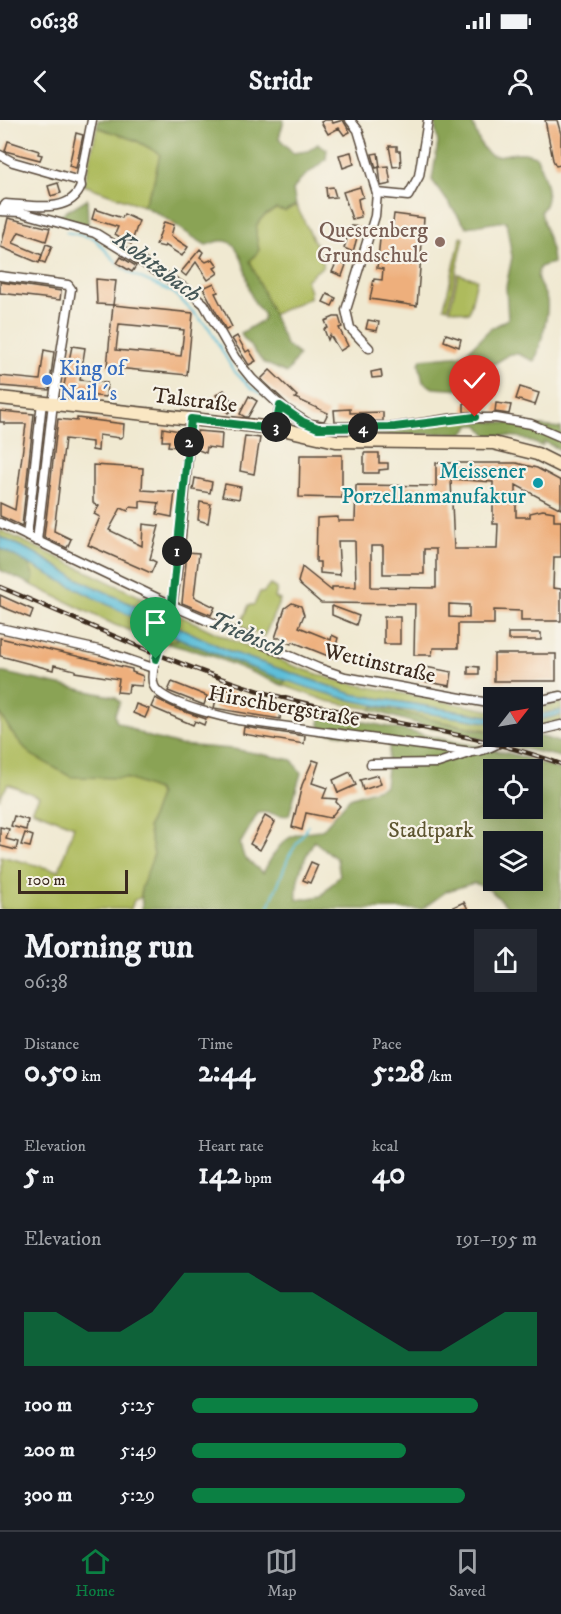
<!DOCTYPE html>
<meta charset="utf-8">
<style>
:root{--surface:#171b24;--page:#242831;--text:#f1f3f6;--muted:#9ea1a6;--line:#363941;--accent:#0b8043}
body{margin:0;font-family:"IM FELL DW Pica",serif;background:var(--page);color:var(--text);height:100vh;display:flex;flex-direction:column;font-size:22px;white-space:nowrap}
*{box-sizing:border-box;margin:0}
p{font-size:20px;color:var(--muted)}
.icon{flex:none;width:33px;height:33px;fill:none;stroke:currentColor;stroke-width:2;stroke-linecap:round;stroke-linejoin:round}
.map{position:relative;height:789px;overflow:hidden}
.sheet{display:flex;flex-direction:column;background:var(--surface);flex:1}
.sheet>*{flex:none}
.needle{width:39px;rotate:59deg}
.tools{position:absolute;left:483px;top:567px;display:grid;gap:12px}
.tools a{display:grid;place-items:center;width:60px;height:60px;border-radius:0px;background:var(--surface);box-shadow:0 6px 24px #0002;font-size:30px}
.scale{position:absolute;left:18px;bottom:15px;width:110px;box-sizing:border-box;padding-left:6px;border:3px solid #3b2a1e;border-top:0;font-size:16px;line-height:21px;white-space:nowrap;color:#3b2a1e;-webkit-text-stroke:4px #f7f3e8;paint-order:stroke}
.pin{position:absolute;display:grid;place-items:center;width:51px;height:51px;color:#fff;margin:-62px -26px;border-radius:50% 50% 50% 0;rotate:-45deg;box-shadow:0 0 6px #0007}
.pin .icon{rotate:45deg}
.km{position:absolute;width:30px;height:30px;margin:-15px;border-radius:50%;background:#222;color:#fff;font-size:16px;line-height:30px;text-align:center}
.round{display:grid;place-items:center;flex:none;width:63px;height:63px;border-radius:0px;background:var(--page)}
.summary{display:flex;align-items:center;justify-content:space-between;height:102px;padding:0 24px}
h1{font-size:33px;font-weight:800;line-height:45px}
.stats{display:grid;grid-template-columns:repeat(3,1fr);gap:9px;height:102px;padding:6px 24px}
.stats div{display:grid;align-content:center}
.stats b{font-size:30px;font-weight:800}
.stats small{font-size:16px;font-weight:400}
.stats p{font-size:16px}
.chart{height:168px;padding:12px 24px}
.chart p{display:flex;justify-content:space-between}
.chart svg{width:100%;height:108px;margin-top:6px;fill:var(--accent);opacity:.7}
ul{padding:0 24px;list-style:none;font-size:20px}
li{display:grid;grid-template-columns:96px 72px 1fr;align-items:center;height:45px}
li i{height:15px;border-radius:8px;background:var(--accent)}
.status{display:flex;justify-content:space-between;align-items:center;height:42px;padding:0 30px;background:var(--surface);direction:ltr}
.status svg{height:16px;fill:currentColor}
header{display:flex;justify-content:space-between;align-items:center;height:78px;padding:0 24px;background:var(--surface);font-size:27px;font-weight:800}
.menu{display:flex;justify-content:space-around;align-items:center;height:84px;border-top:2px solid var(--line);background:var(--surface);font-size:16px;color:var(--muted)}
.menu a{display:grid;justify-items:center;gap:3px}
.menu .selected{color:var(--accent)}
.map>svg:first-child{display:block}
.green{fill:#aebb5d;stroke:#74723e;stroke-width:1.5}
.forest{fill:#8aa354;stroke:#626639;stroke-width:1.5;fill-rule:evenodd}
.water{fill:#5bbed9;stroke:#4b747c;stroke-width:1.5}
.lines{fill:none;stroke-linecap:round;stroke-linejoin:round}
.stream{stroke:#5bbed9;stroke-width:2}
.building{fill:#eeaf7b;fill-rule:evenodd}
.street-casing{stroke:#564739;stroke-width:11}
.secondary-casing{stroke:#564739;stroke-width:15}
.street{stroke:#fff;stroke-width:8}
.secondary{stroke:#fae7c3;stroke-width:12}
.rail-casing{stroke:#3b2a1e;stroke-width:4.5}
.rail{stroke:#f7f3e8;stroke-width:2;stroke-dasharray:7;stroke-linecap:butt}
.route-casing{stroke:#fff;stroke-width:12}
.route{stroke:#0b8043;stroke-width:8}
.education-dot{fill:#8d6e63;stroke:#f7f3e8;stroke-width:2}
.shop-dot{fill:#3f7fe0;stroke:#f7f3e8;stroke-width:2}
.culture-dot{fill:#0f9aa8;stroke:#f7f3e8;stroke-width:2}
.labels{text-anchor:middle;stroke-width:4.5;stroke-linejoin:round;paint-order:stroke}
.education-label{font-size:22px;fill:#785e54;stroke:#f7f3e8;text-anchor:end}
.shop-label{font-size:22px;fill:#366cbe;stroke:#f7f3e8;text-anchor:start}
.street-label{font-size:22px;fill:#3b2a1e;stroke:#f7f3e8}
.culture-label{font-size:22px;fill:#0d838f;stroke:#f7f3e8;text-anchor:end}
.park-label{font-size:22px;fill:#5e5631;stroke:#f7f3e8}
.water-label{font-size:24px;font-style:italic;fill:#455656;stroke:#f7f3e8}
</style>
<div class="status"><b>06:38</b><svg viewBox="0 0 49 12"><path d="M0 12V9h3v3zM5 12V6h3v6zM10 12V3h3v9zM15 12V0h3v12zM26 1h20v11H26zM47 4h2v5h-2z"/></svg></div>
<header><svg class="icon" aria-label="back" viewBox="0 0 24 24"><path d="M15 5l-7 7 7 7"/></svg>Stridr<svg class="icon" aria-label="person" viewBox="0 0 24 24"><circle cx="12" cy="8" r="4"/><path d="M4 21q1-7 8-7t8 7"/></svg></header>
<div class="map">
<svg width="561" height="789" viewBox="0 0 561 789">
<rect width="100%" height="100%" fill="#f7f3e8"/>
<filter id="ink" filterUnits="userSpaceOnUse"><feTurbulence type="fractalNoise" baseFrequency=".0167" numOctaves="2"/><feDisplacementMap in="SourceGraphic" scale="12" xChannelSelector="R" yChannelSelector="G"/><feConvolveMatrix kernelMatrix="1 2 1 2 8 2 1 2 1" color-interpolation-filters="sRGB"/></filter>
<filter id="wash" filterUnits="userSpaceOnUse"><feTurbulence type="fractalNoise" baseFrequency=".008" numOctaves="4" result="noise"/><feDisplacementMap in="SourceGraphic" scale="24" xChannelSelector="R" yChannelSelector="G"/><feGaussianBlur stdDeviation="1.35" result="paint"/><feColorMatrix in="noise" values="0 0 0 0 0 0 0 0 0 0 0 0 0 0 0 0 0 1.4 0 .05"/><feComposite in="paint" operator="in"/></filter>
<g filter="url(#wash)">
<rect width="100%" height="100%" fill="#f0e9d1"/>
<g class="green">
<polygon points="97,7 137,21 160,34 153,65 143,86 84,65"/>
<path d="M296,85L323,139V146L306,160L310,171L309,178L272,195L250,141L259,130C253,106 254,100 276,89L285,91Z"/>
<polygon points="461,117 464,118 448,188 444,187"/>
<polygon points="458,154 477,159 469,193 450,189"/>
<polygon points="0,410 214,512 291,545 338,561 493,591 493,597 352,574 231,532 74,457 35,433 0,417"/>
<polygon points="29,443 177,516 177,520 169,521 168,524 115,505 32,465 33,457"/>
<polygon points="270,465 277,469 275,478 280,480 264,517 240,506 249,485 254,485 260,472 263,473"/>
<polygon points="286,560 354,581 493,603 493,611 327,581 282,565"/>
<polygon points="561,583 561,590 533,596 532,589"/>
<polygon points="0,593 12,613 71,656 126,658 157,670 159,675 148,707 154,734 140,778 134,780 131,789 0,789 1,736 59,751 74,706 32,690 39,677 8,664 0,678"/>
<polygon points="561,595 561,601 533,607 533,601"/>
</g>
<g class="forest">
<path d="M98,0H284L279,18L293,33L308,31L318,24L327,29L326,39L300,60L293,70L296,85L285,91L276,89C254,100 253,106 259,130L250,141L286,225L299,235L287,253L264,243L242,216L241,213L263,200L264,195C258,188 254,183 251,175C246,161 244,117 220,121C215,121 211,124 206,125C182,112 169,97 143,86L153,65L160,34L137,21L97,7Z"/>
<path d="M434,0H472C489,63 504,20 537,37C542,54 555,76 541,91C544,109 552,124 553,143L540,147C533,160 542,166 546,177C551,189 541,222 537,235L534,241L518,234H510L486,249L480,271L433,268L423,262L419,244L421,239L464,235L490,209L508,199L506,167L512,137L506,101L466,107L432,60L438,23Z"/>
<polygon points="87,79 88,104 58,99 60,95"/>
<polygon points="463,299 561,308 561,330 544,322 542,326 518,317 487,315 479,305 471,305 464,313 346,316 346,311 421,308"/>
<polygon points="0,428 28,443 34,457 32,465 0,450"/>
<polygon points="177,516 286,560 282,565 210,535 168,524 168,521 177,520"/>
<path d="M0,552L115,577L120,582L115,594L116,601L146,616L180,625L233,629L292,640L301,653L289,695C278,698 272,690 258,693L240,724L244,737L263,753C279,723 286,712 322,710L350,678L385,666L390,622L320,611V598L315,591L516,635L561,650V789H510L489,769L474,763L447,771L422,789H142L141,769L154,734L148,707L159,675L157,670L126,658L71,657L30,634L12,613L0,593ZM494,650H532V688H494ZM314,721L337,739L340,755L321,776L297,780C295,759 303,740 314,721ZM494,722H532V760H494Z"/>
<polygon points="374,586 476,610 493,611 494,616 532,616 533,614 561,623 561,637 432,608 371,590"/>
</g>
<g class="water">
<path d="M0,417L35,433L74,457L231,532L352,574L493,597V603C440,594 384,590 332,575C217,541 105,486 0,428Z"/>
<polygon points="561,590 561,595 533,601 533,596"/>
</g>
<g class="lines">
<g class="stream">
<polyline points="66,112 94,118 118,144 132,154 174,173 209,208 233,250 250,267 266,277"/>
<polyline points="268,789 289,736 308,706"/>
</g>
</g>
<g id="blocks">
<g class="building">
<polygon points="325,0 331,0 333,3 343,0 350,12 344,15 339,8 328,14 321,2"/>
<polygon points="545,0 557,0 561,14 561,45 556,46 553,40"/>
<polygon points="76,13 83,15 76,48 69,46"/>
<polygon points="8,21 39,31 38,34 42,35 40,40 5,31"/>
<polygon points="389,26 397,26 397,31 400,31 401,46 393,47"/>
<polygon points="351,32 354,44 343,48 339,35"/>
<polygon points="378,33 380,47 376,48 372,34"/>
<polygon points="388,46 391,64 381,66 379,47"/>
<polygon points="58,63 61,73 51,76 48,66"/>
<polygon points="333,67 336,77 327,78 326,68"/>
<polygon points="360,67 363,77 358,79 361,97 352,99 343,72"/>
<polygon points="95,89 122,98 124,94 139,101 131,124 115,114 118,107 92,99"/>
<polygon points="394,94 424,98 417,186 370,179 374,159 382,160 383,149 377,148 381,110 392,111"/>
<polygon points="8,98 50,108 46,121 19,112 13,123 42,135 39,143 1,127"/>
<polygon points="164,102 174,105 171,116 188,127 182,136 165,125 164,127 156,125"/>
<polygon points="351,106 360,107 353,132 344,128"/>
<polygon points="46,124 52,126 45,143 40,141"/>
<polygon points="200,129 203,132 200,137 206,142 213,139 218,146 214,148 218,153 208,160 196,142 186,156 181,152"/>
<polygon points="121,137 136,146 132,152 117,143"/>
<polygon points="337,141 346,145 342,156 332,152"/>
<polygon points="96,159 116,161 113,185 97,184"/>
<polygon points="0,162 61,171 60,180 0,173"/>
<polygon points="214,163 218,172 215,173 232,207 226,210 203,168"/>
<polygon points="327,174 336,178 332,186 323,182"/>
<path d="M113,185L193,193L187,255L107,247ZM119,204L184,210L181,236L116,230Z"/>
<polygon points="334,197 339,197 342,207 339,208 348,226 340,231 330,215 328,220 324,209 328,208 325,201"/>
<polygon points="368,200 379,202 377,211 366,209"/>
<polygon points="446,214 461,219 459,227 444,221"/>
<polygon points="237,216 246,232 249,230 256,241 249,245 232,219"/>
<polygon points="72,226 85,228 80,260 107,263 106,277 66,273 63,270"/>
<polygon points="44,230 54,232 49,270 0,266 0,256 40,260"/>
<polygon points="270,250 297,276 295,278 328,293 324,301 310,299 290,286 261,259"/>
<polygon points="381,250 382,257 372,258 371,252"/>
<polygon points="520,267 539,273 535,285 516,279"/>
<polygon points="224,270 236,287 228,293 216,275"/>
<polygon points="249,276 257,281 248,297 245,297 240,294"/>
<polygon points="464,283 478,283 479,292 464,292"/>
<polygon points="496,283 511,285 509,294 495,292"/>
<polygon points="350,289 350,293 383,292 383,301 335,302 334,290"/>
<polygon points="0,291 34,294 22,406 0,396 0,383 15,390 26,304 4,304 4,302 0,302"/>
<polygon points="77,298 124,304 123,316 120,318 99,315 98,331 92,330 92,322 65,319 54,411 71,419 67,428 44,417 58,299 77,301"/>
<polygon points="163,308 180,311 178,327 168,326 169,321 162,321"/>
<polygon points="197,311 222,313 221,329 207,327 206,333 196,329"/>
<polygon points="245,316 260,318 254,354 240,351"/>
<polygon points="364,333 379,333 379,343 388,343 388,349 379,350 379,353 364,353"/>
<polygon points="300,335 342,335 342,378 299,377"/>
<path d="M436,343H516L537,348L561,361V389L516,365V397H530V393L543,390L554,392V401H561V437H554L553,468L561,469V501H521V491L494,490V504H458V528H433L432,535H414L415,484L321,483L300,465L298,462L302,447L332,471V467H356L355,421H338L340,455L320,453V442H316L317,398L338,397V401H355L356,365L436,366ZM451,359L493,362V404H498L497,429H454ZM371,426H383V454H424V429H436V468L371,467ZM449,484L469,485V498L449,497Z"/>
<polygon points="93,345 143,348 142,370 175,372 172,397 157,394 159,383 140,381 140,388 130,387 128,391 121,388 109,410 142,426 143,404 159,406 150,439 156,442 151,453 88,425 100,397 94,394 99,386 93,383"/>
<polygon points="195,358 212,362 210,373 193,370"/>
<polygon points="225,364 241,367 239,379 222,376"/>
<polygon points="200,382 211,384 208,403 198,400"/>
<polygon points="187,432 199,433 194,477 215,487 211,495 182,483"/>
<polygon points="0,475 33,490 30,498 0,486"/>
<polygon points="292,483 301,486 304,495 299,507 331,520 332,515 338,518 333,538 293,522 291,524 285,522 284,518 275,518 285,488"/>
<polygon points="332,486 359,496 356,505 332,495"/>
<rect x="384" y="497" width="16" height="27"/>
<rect x="508" y="513" width="33" height="7"/>
<polygon points="0,518 132,549 132,552 143,556 142,566 129,565 128,573 117,572 119,559 75,552 75,550 54,545 53,550 0,536"/>
<rect x="494" y="534" width="62" height="27"/>
<polygon points="420,546 452,552 450,566 417,560"/>
<polygon points="468,546 479,547 479,554 468,554"/>
<polygon points="172,562 207,576 204,585 168,571"/>
<polygon points="219,567 235,573 232,581 281,591 280,599 214,588"/>
<polygon points="155,578 177,589 206,599 204,605 195,601 193,605 151,587"/>
<polygon points="136,584 149,589 145,598 133,593"/>
<polygon points="244,607 305,616 304,624 243,614"/>
<polygon points="313,640 319,642 312,663 327,668 323,678 337,679 336,682 340,686 330,698 306,693 302,710 292,707 302,665"/>
<polygon points="350,652 356,665 338,673 333,660"/>
<polygon points="378,655 381,664 363,670 360,660"/>
<polygon points="14,696 28,700 26,710 11,706"/>
<polygon points="265,696 275,702 260,730 250,724"/>
<polygon points="0,707 9,709 6,719 18,722 16,730 0,726"/>
<polygon points="25,713 33,716 30,727 21,725"/>
<polygon points="311,742 318,745 310,763 303,760"/>
<polygon points="464,782 468,789 449,789"/>
</g>
</g>
</g>
<g filter="url(#ink)">
<use href="#blocks" fill-opacity="0" stroke="#564739" stroke-width="1.5"/>
<g class="lines">
<g class="street-casing">
<g id="street">
<polyline points="350,0 358,10 377,73 375,96 346,190 350,208 369,228"/>
<polyline points="0,35 13,42 80,61"/>
<polyline points="377,73 408,76 419,56 428,0"/>
<path d="M1,90L6,84C30,85 71,95 81,66L80,61L92,0"/>
<polyline points="0,91 20,92 95,113 189,171 204,184 235,238 252,259 286,291 308,305 332,308 395,307 455,298 496,298 531,304 561,317"/>
<polyline points="0,156 68,165 71,169 53,283 37,421"/>
<path d="M191,299C185,362 182,429 171,491C167,510 147,549 154,566C161,583 220,596 238,600L472,632C488,631 498,622 514,616"/>
<polyline points="275,309 280,286"/>
<polyline points="0,403 178,488 318,548 345,557 494,584"/>
<polyline points="27,416 42,282"/>
<polyline points="0,508 103,531 153,548"/>
<polyline points="532,582 561,576"/>
<polyline points="532,612 561,605"/>
<polyline points="371,644 438,643 469,633"/>
</g>
</g>
<g class="secondary-casing">
<polyline id="secondary" points="0,278 282,309 336,321 493,323 537,334 561,346"/>
</g>
<use href="#street" class="street"/>
<use href="#secondary" class="secondary"/>
<g class="rail-casing">
<path id="rail" d="M0,467C87,503 175,546 266,573C362,601 466,609 561,644"/>
</g>
<use href="#rail" class="rail"/>
</g>
</g>
<g class="lines" filter="url(#ink)">
<g class="route-casing">
<polyline id="route" points="156,539 171,491 191,299 275,309 280,286 303,302 318,308 395,307 475,297"/>
</g>
<use href="#route" class="route"/>
</g>
<circle class="education-dot" cx="440" cy="122" r="6"/>
<circle class="shop-dot" cx="47" cy="260" r="6"/>
<circle class="culture-dot" cx="538" cy="363" r="6"/>
<g class="labels">
<g class="education-label">
<text x="428" y="117">Questenberg<tspan x="428" dy="25">Grundschule</tspan></text>
</g>
<g class="shop-label">
<text x="59" y="255">King of<tspan x="59" dy="25">Nail´s</tspan></text>
</g>
<g class="street-label">
<text transform="translate(195 279) rotate(7)" y="8">Talstraße</text>
<text transform="translate(380 542) rotate(13)" y="8">Wettinstraße</text>
<text transform="translate(284 585) rotate(10)" y="8">Hirschbergstraße</text>
</g>
<g class="culture-label">
<text x="526" y="358">Meissener<tspan x="526" dy="25">Porzellanmanufaktur</tspan></text>
</g>
<g class="park-label">
<text x="431" y="717">Stadtpark</text>
</g>
<g class="water-label">
<text transform="translate(158 146) rotate(37)" y="8">Kobitzbach</text>
<text transform="translate(247 514) rotate(23)" y="8">Triebisch</text>
</g>
</g>
</svg>
<div class="tools">
<a><svg class="needle" viewBox="-14 -14 28 28"><path d="M0-13l5 13h-10z" fill="#e53935"/><path d="M0 13l5-13h-10z" fill="#9ea1a6"/></svg></a>
<a><svg class="icon" aria-label="locate" viewBox="0 0 24 24"><circle cx="12" cy="12" r="6"/><path d="M12 2v4M12 18v4M2 12h4M18 12h4"/></svg></a>
<a><svg class="icon" aria-label="layers" viewBox="0 0 24 24"><path d="M12 4l9 5-9 5-9-5zM3 14l9 5 9-5"/></svg></a>
</div>
<div class="scale">100 m</div>
<div class="pin" style="left:156px;top:539px;background:#1e9e55"><svg class="icon" aria-label="arrive" viewBox="0 0 24 24"><path d="M6 21V4h12l-3 4 3 4H6"/></svg></div>
<div class="pin" style="left:475px;top:297px;background:#d93025"><svg class="icon" aria-label="check" viewBox="0 0 24 24"><path d="M5 12l5 5 9-10"/></svg></div>
<b class="km" style="left:177px;top:431px">1</b>
<b class="km" style="left:189px;top:322px">2</b>
<b class="km" style="left:276px;top:307px">3</b>
<b class="km" style="left:363px;top:308px">4</b>
</div>
<section class="sheet">
<div class="summary"><div><h1>Morning run</h1><p>06:38</p></div><a class="round"><svg class="icon" aria-label="share" viewBox="0 0 24 24"><path d="M12 15V3M7 8l5-5 5 5M5 13v7h14v-7"/></svg></a></div>
<div class="stats">
<div><p>Distance</p><b>0.50<small> km</small></b></div>
<div><p>Time</p><b>2:44</b></div>
<div><p>Pace</p><b>5:28<small> /km</small></b></div>
</div>
<div class="stats">
<div><p>Elevation</p><b>5<small> m</small></b></div>
<div><p>Heart rate</p><b>142<small> bpm</small></b></div>
<div><p>kcal</p><b>40</b></div>
</div>
<div class="chart"><p><span>Elevation</span>191–195 m</p>
<svg viewBox="0 0 160 44" preserveAspectRatio="none"><path d="M0 44V22L10 22L20 30L30 30L40 22L50 6L60 6L70 6L80 14L90 14L100 22L110 30L120 38L130 38L140 30L150 22L160 22V44z"/></svg>
</div>
<ul>
<li><b>100 m</b>5:25<i style="width:83%"></i></li>
<li><b>200 m</b>5:49<i style="width:62%"></i></li>
<li><b>300 m</b>5:29<i style="width:79%"></i></li>
</ul>
</section>
<nav class="menu">
<a class="selected"><svg class="icon" aria-label="home" viewBox="0 0 24 24"><path d="M3 11l9-7 9 7M6 9v11h12V9"/></svg>Home</a>
<a><svg class="icon" aria-label="map" viewBox="0 0 24 24"><path d="M3 6l6-2 6 2 6-2v14l-6 2-6-2-6 2zM9 4v14M15 6v14"/></svg>Map</a>
<a><svg class="icon" aria-label="saved" viewBox="0 0 24 24"><path d="M7 4h10v16l-5-4-5 4z"/></svg>Saved</a>
</nav>
